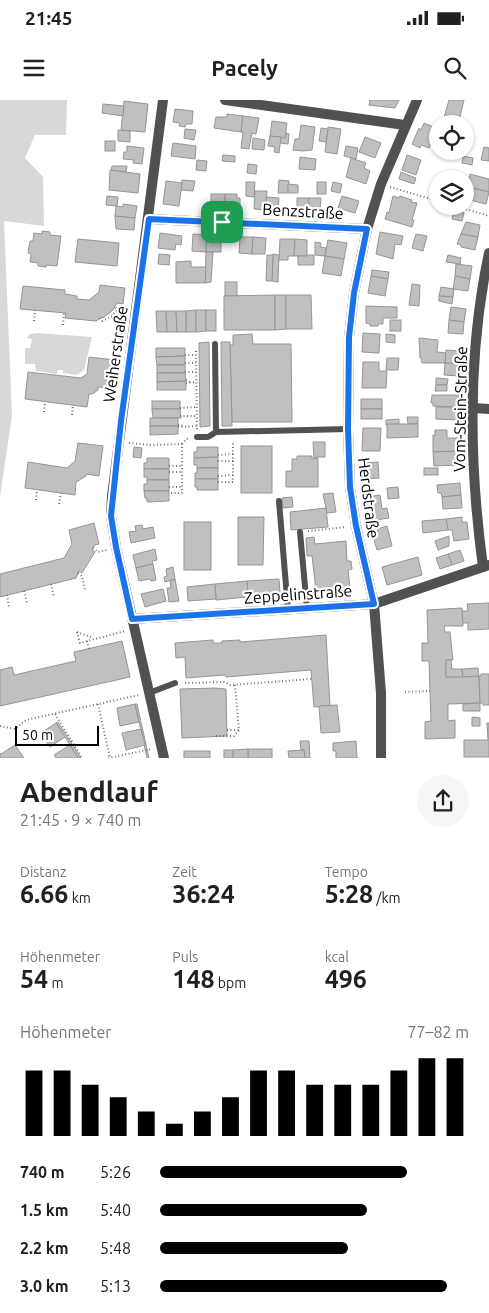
<!DOCTYPE html>
<html lang="de">
<meta charset="utf-8">
<style>
:root{--surface:#fff;--page:#f6f6f6;--text:#202124;--muted:#757577;--accent:#000}
body{margin:0;font-family:Ubuntu,sans-serif;background:var(--page);color:var(--text);height:100vh;display:flex;flex-direction:column;font-size:19px;white-space:nowrap}
*{box-sizing:border-box;margin:0}
p{font-size:16px;color:var(--muted)}
.icon{flex:none;width:28px;height:28px;fill:none;stroke:currentColor;stroke-width:2;stroke-linecap:round;stroke-linejoin:round}
.map{position:relative;height:658px;overflow:hidden}
.panel{display:flex;flex-direction:column;background:var(--surface);flex:1}
.panel>*{flex:none}
.buttons{position:absolute;left:429px;top:15px;display:grid;gap:10px}
.buttons a{display:grid;place-items:center;width:45px;height:45px;border-radius:50%;background:var(--surface);box-shadow:0 1px 4px #0004;font-size:25px}
.scale{position:absolute;left:15px;bottom:12px;width:84px;box-sizing:border-box;padding-left:5px;border:2px solid #000;border-top:0;font-size:14px;line-height:18px;white-space:nowrap;color:#000;-webkit-text-stroke:4px #fff;paint-order:stroke}
.pin{position:absolute;display:grid;place-items:center;width:42px;height:42px;color:#fff;margin:-21px;border-radius:10px;box-shadow:0 2px 8px #0006}
.round{display:grid;place-items:center;flex:none;width:52px;height:52px;border-radius:26px;background:var(--page)}
.head{display:flex;align-items:center;justify-content:space-between;height:85px;padding:0 20px}
h1{font-size:28px;font-weight:700;line-height:38px}
.stats{display:grid;grid-template-columns:repeat(3,1fr);gap:8px;height:85px;padding:5px 20px}
.stats div{display:grid;align-content:center}
.stats b{font-size:25px;font-weight:700}
.stats small{font-size:14px;font-weight:400}
.stats p{font-size:14px}
.chart{height:140px;padding:10px 20px}
.chart p{display:flex;justify-content:space-between}
.chart svg{width:100%;height:90px;margin-top:5px;stroke:var(--accent);stroke-width:6}
ul{padding:0 20px;list-style:none;font-size:16px}
li{display:grid;grid-template-columns:80px 60px 1fr;align-items:center;height:38px}
li i{height:12px;border-radius:6px;background:var(--accent)}
.status{display:flex;justify-content:space-between;align-items:center;height:35px;padding:0 25px;background:var(--surface);direction:ltr}
.status svg{height:14px;fill:currentColor}
header{display:flex;justify-content:space-between;align-items:center;height:65px;padding:0 20px;background:var(--surface);font-size:22px;font-weight:700}
.map>svg:first-child{display:block}
.green{fill:#d8d8d8}
.building{fill:#c0c0c0;stroke:#959595}
.lines{fill:none;stroke-linecap:round;stroke-linejoin:round}
.path{stroke:#737373;stroke-width:2;stroke-dasharray:1 2.5;stroke-linecap:butt}
.service{stroke:#515151;stroke-width:6}
.minor{stroke:#515151;stroke-width:10}
.route-casing{stroke:#fff;stroke-width:10}
.route{stroke:#1a73e8;stroke-width:6}
.labels{text-anchor:middle;stroke-width:4.5;stroke-linejoin:round;paint-order:stroke}
.street-label{font-size:16px;fill:#000;stroke:#fff}
</style>
<div class="status"><b>21:45</b><svg viewBox="0 0 49 12"><path d="M0 12V9h3v3zM5 12V6h3v6zM10 12V3h3v9zM15 12V0h3v12zM26 1h20v11H26zM47 4h2v5h-2z"/></svg></div>
<header><svg class="icon" aria-label="menu" viewBox="0 0 24 24"><path d="M4 6h16M4 12h16M4 18h16"/></svg>Pacely<svg class="icon" aria-label="search" viewBox="0 0 24 24"><circle cx="10" cy="10" r="6"/><path d="M15 15l6 6"/></svg></header>
<div class="map">
<svg width="489" height="658" viewBox="0 0 489 658">
<rect width="100%" height="100%" fill="#fff"/>
<g class="green">
<polygon points="0,0 67,0 66,35 35,35 25,58 43,77 44,126 4,121 12,316 0,396"/>
<polygon points="37,233 92,237 84,270 77,275 63,273 63,270 58,270 57,274 36,271 35,264 25,264 25,248 30,248 32,239 27,238 30,234"/>
</g>
<g class="building">
<polygon points="370,0 399,0 395,8 369,5"/>
<polygon points="449,0 464,0 459,21 444,18"/>
<polygon points="124,1 148,4 145,32 121,30"/>
<polygon points="103,4 124,6 123,16 102,13"/>
<polygon points="175,9 193,11 192,24 186,24 185,27 179,26 180,23 173,22"/>
<polygon points="227,14 243,16 241,32 214,28 216,17 227,17"/>
<polygon points="243,16 259,18 256,34 252,33 249,49 241,48 243,32 241,32"/>
<polygon points="272,21 287,23 285,38 270,36"/>
<polygon points="424,23 438,29 438,40 434,38 429,48 421,45 420,48 412,44 419,28 421,30"/>
<polygon points="301,25 315,27 312,50 303,51 293,50 295,39 299,39"/>
<polygon points="328,27 341,29 337,54 325,52"/>
<polygon points="321,28 328,29 326,42 319,41"/>
<polygon points="185,29 196,30 194,40 184,38"/>
<polygon points="118,30 130,31 130,42 118,41"/>
<polygon points="286,33 289,34 288,44 280,43 281,37 285,38"/>
<polygon points="270,36 281,37 279,53 274,52 275,47 268,46"/>
<polygon points="365,37 381,43 375,58 359,52"/>
<polygon points="253,38 265,40 264,50 252,49"/>
<rect x="105" y="41" width="10" height="10"/>
<polygon points="173,43 196,46 195,59 171,56"/>
<polygon points="127,46 144,48 142,64 133,63 134,60 123,59 124,52 127,52"/>
<polygon points="346,46 358,48 356,59 344,56"/>
<polygon points="484,47 489,48 489,61 481,60"/>
<polygon points="223,55 235,56 235,62 222,61"/>
<polygon points="407,55 421,60 416,75 402,70"/>
<polygon points="463,56 473,58 472,65 462,63"/>
<polygon points="300,57 316,59 315,70 299,69"/>
<polygon points="351,58 366,63 364,68 370,71 366,84 346,77"/>
<polygon points="197,60 207,61 206,71 196,70"/>
<polygon points="248,64 257,65 256,74 247,73"/>
<polygon points="112,66 127,66 126,72 111,71"/>
<polygon points="110,70 140,74 138,93 109,90"/>
<polygon points="401,72 416,78 414,84 399,79"/>
<polygon points="470,74 489,79 489,92 467,87"/>
<polygon points="182,80 195,81 193,91 181,90"/>
<polygon points="279,80 289,81 288,93 278,93"/>
<polygon points="166,81 182,83 179,106 163,104"/>
<polygon points="246,82 255,82 254,97 246,96"/>
<rect x="317" y="82" width="9" height="12"/>
<polygon points="333,82 342,84 340,93 331,91"/>
<polygon points="288,84 298,85 298,93 288,93"/>
<polygon points="472,88 489,92 486,104 466,99 468,92 471,92"/>
<polygon points="255,91 267,91 266,110 254,109"/>
<rect x="211" y="94" width="14" height="14"/>
<polygon points="225,94 237,94 237,98 240,98 240,108 225,108"/>
<polygon points="107,96 118,97 117,106 106,105"/>
<polygon points="342,96 359,101 355,113 338,108"/>
<polygon points="393,96 399,98 400,96 412,100 411,102 417,103 412,120 414,120 412,127 385,119 387,112 389,113"/>
<polygon points="266,97 279,98 278,110 266,110"/>
<polygon points="297,98 309,98 309,113 297,112"/>
<polygon points="309,98 321,98 320,113 309,113"/>
<polygon points="123,104 137,106 135,118 115,116 116,106 123,107"/>
<polygon points="454,111 464,113 462,121 452,119"/>
<polygon points="115,116 135,118 134,130 116,129"/>
<polygon points="466,122 480,125 478,137 461,134"/>
<polygon points="42,131 50,132 50,135 61,136 57,166 46,165 46,167 38,166 38,163 30,162 31,154 28,153 30,141 33,141 34,133 42,134"/>
<polygon points="380,132 403,136 401,145 395,144 393,159 376,154"/>
<polygon points="160,133 182,136 181,145 176,144 175,150 158,148"/>
<polygon points="193,134 207,135 206,152 192,151"/>
<polygon points="416,134 427,136 423,151 412,148"/>
<polygon points="461,134 478,137 475,150 461,147 461,145 457,144"/>
<polygon points="207,135 221,135 221,152 206,152"/>
<polygon points="240,137 253,137 252,154 239,153"/>
<polygon points="253,137 266,138 265,154 252,154"/>
<polygon points="78,139 119,143 117,166 75,162"/>
<polygon points="280,139 295,139 294,156 288,156 288,160 279,160"/>
<polygon points="295,139 307,140 307,156 294,156"/>
<polygon points="328,140 347,143 344,159 325,156"/>
<polygon points="315,142 321,143 320,147 326,148 325,156 315,155"/>
<polygon points="206,152 213,152 211,182 205,183"/>
<polygon points="159,154 170,155 169,165 158,164"/>
<polygon points="273,154 279,155 278,182 272,181"/>
<polygon points="267,155 273,155 272,181 266,181"/>
<polygon points="307,155 314,155 314,165 298,165 298,156 307,156"/>
<polygon points="448,155 461,158 460,164 446,162"/>
<polygon points="325,156 344,159 341,176 322,173"/>
<polygon points="191,161 191,167 206,167 205,183 176,183 176,162"/>
<polygon points="456,164 472,166 470,179 455,176"/>
<polygon points="372,170 389,172 388,179 371,176"/>
<polygon points="371,176 388,179 385,196 368,193"/>
<polygon points="455,176 470,179 468,191 453,189"/>
<rect x="225" y="182" width="12" height="14"/>
<polygon points="412,184 420,185 419,206 409,205"/>
<polygon points="100,185 125,188 123,204 117,203 113,210 103,218 102,217 96,221 65,218 66,213 20,209 23,186 65,190 65,194 77,196 77,199 89,200 99,192"/>
<polygon points="441,187 454,189 453,197 439,196"/>
<polygon points="275,195 275,230 224,230 224,196"/>
<polygon points="275,195 286,195 286,229 275,230"/>
<polygon points="286,195 311,195 312,229 286,229"/>
<polygon points="439,196 453,197 452,204 439,201"/>
<polygon points="366,206 397,207 397,218 383,218 383,224 378,224 378,226 370,226 370,224 366,223"/>
<polygon points="451,207 466,209 464,222 449,220"/>
<polygon points="196,210 196,232 186,232 186,211"/>
<polygon points="196,210 206,210 206,231 196,232"/>
<rect x="206" y="210" width="10" height="21"/>
<polygon points="156,211 166,211 167,232 157,232"/>
<polygon points="166,211 176,211 177,232 167,232"/>
<polygon points="176,211 186,211 186,232 177,232"/>
<rect x="390" y="220" width="11" height="11"/>
<polygon points="449,220 464,222 463,234 448,233"/>
<polygon points="363,233 380,234 379,253 362,252"/>
<polygon points="252,234 253,244 291,244 292,322 232,322 230,245 233,245 233,235"/>
<polygon points="386,234 395,235 395,243 386,242"/>
<polygon points="419,238 438,240 437,252 446,253 445,263 422,263 421,258 420,258"/>
<polygon points="209,242 210,326 200,327 199,243"/>
<polygon points="221,242 230,242 232,326 222,326"/>
<polygon points="156,248 185,248 185,256 156,257"/>
<polygon points="446,250 461,251 460,264 445,263"/>
<polygon points="185,256 185,265 157,265 156,257"/>
<polygon points="89,257 115,260 111,288 98,287 98,290 92,294 89,294 87,307 25,299 28,272 81,278 87,274"/>
<polygon points="387,258 399,258 398,270 386,270"/>
<polygon points="363,262 379,262 379,271 387,271 386,288 362,288"/>
<polygon points="445,263 460,264 460,276 444,275"/>
<rect x="157" y="265" width="28" height="8"/>
<polygon points="157,273 185,273 186,281 157,282"/>
<polygon points="436,278 448,279 447,285 436,285"/>
<polygon points="186,281 186,290 157,290 157,282"/>
<polygon points="436,285 447,285 447,291 435,291"/>
<polygon points="432,295 459,295 459,307 433,306 433,303 431,303"/>
<rect x="361" y="299" width="21" height="10"/>
<rect x="152" y="301" width="28" height="8"/>
<polygon points="436,307 459,307 459,320 436,319"/>
<polygon points="152,309 180,309 181,318 153,318"/>
<rect x="361" y="309" width="21" height="10"/>
<polygon points="407,317 418,317 418,324 408,324"/>
<rect x="150" y="318" width="28" height="8"/>
<polygon points="399,319 399,324 386,325 386,320"/>
<polygon points="387,324 418,324 418,337 387,338"/>
<polygon points="150,326 178,326 178,334 150,335"/>
<polygon points="363,328 381,328 380,351 362,351"/>
<polygon points="435,330 447,330 447,338 458,338 459,351 433,352 433,335 435,335"/>
<polygon points="313,342 325,342 325,357 316,357 316,359 314,359"/>
<polygon points="78,343 103,346 99,376 86,374 86,376 76,382 75,395 25,388 28,362 67,368 75,361"/>
<rect x="241" y="346" width="31" height="47"/>
<polygon points="134,347 142,348 141,358 133,357"/>
<polygon points="197,347 218,347 218,357 194,358 194,352 197,352"/>
<polygon points="459,351 459,365 434,366 433,352"/>
<polygon points="297,356 312,356 312,359 318,358 318,387 286,387 286,371 292,371 292,359 297,359"/>
<polygon points="218,357 218,368 197,368 197,365 194,365 194,358"/>
<polygon points="147,358 169,358 169,369 144,369 144,363 147,363"/>
<polygon points="378,362 379,378 364,379 363,363"/>
<polygon points="197,368 218,368 218,379 195,379 195,373 197,373"/>
<rect x="424" y="368" width="14" height="7"/>
<polygon points="144,369 169,369 169,380 147,380 147,377 144,377"/>
<polygon points="195,379 218,379 218,390 197,390 197,387 195,387"/>
<polygon points="147,380 169,380 169,391 144,391 144,384 147,384"/>
<polygon points="460,383 461,395 442,397 441,393 438,393 437,385"/>
<polygon points="398,387 399,398 388,399 387,388"/>
<polygon points="144,391 169,391 169,401 147,402 147,398 145,398"/>
<polygon points="333,393 336,412 327,413 323,394"/>
<polygon points="380,395 382,409 387,408 389,418 369,421 365,397"/>
<polygon points="461,395 462,408 443,409 442,397"/>
<polygon points="292,397 293,407 283,408 282,398"/>
<polygon points="326,408 328,427 291,430 290,412"/>
<polygon points="238,417 264,417 263,465 238,465"/>
<polygon points="462,417 462,422 467,422 469,439 454,441 452,430 448,430 446,419"/>
<polygon points="446,419 448,430 423,433 422,421"/>
<rect x="184" y="422" width="27" height="48"/>
<polygon points="94,423 99,444 95,445 92,450 95,452 82,473 79,471 76,478 0,497 0,474 64,458 72,444 69,430"/>
<polygon points="142,425 143,429 153,427 155,438 131,443 129,432 136,431 135,426"/>
<polygon points="387,426 392,446 377,450 372,433 378,432 377,429"/>
<polygon points="449,436 449,446 438,450 435,441"/>
<polygon points="314,437 315,444 346,441 347,461 351,461 352,469 348,470 350,488 316,491 312,456 307,456 306,438"/>
<polygon points="155,449 157,460 152,461 153,464 136,468 133,455"/>
<polygon points="460,450 464,461 452,465 448,454"/>
<polygon points="448,454 452,465 440,469 436,458"/>
<polygon points="418,457 422,475 387,485 382,467"/>
<polygon points="153,464 156,480 151,481 150,479 139,481 136,468"/>
<polygon points="173,467 175,479 165,482 164,477 167,476 166,469"/>
<polygon points="175,479 179,501 169,502 167,488 171,488 170,481"/>
<polygon points="279,479 280,493 248,496 247,481"/>
<polygon points="247,481 248,497 216,500 215,484"/>
<polygon points="215,484 216,499 188,501 187,487"/>
<polygon points="163,489 166,501 145,507 141,494"/>
<polygon points="489,503 489,529 468,530 468,523 463,523 462,511 468,511 467,504"/>
<polygon points="462,508 463,526 444,526 445,532 450,532 453,560 446,560 446,577 479,576 480,603 448,604 448,621 455,620 455,638 425,639 425,622 431,621 429,561 422,561 422,543 428,543 427,510"/>
<polygon points="326,535 330,606 314,607 311,570 226,577 225,575 186,578 185,557 176,558 175,543 213,540 213,543 222,543 222,541 240,540 240,542"/>
<polygon points="122,541 130,577 0,606 0,570 12,567 14,575 76,561 74,552"/>
<polygon points="446,560 451,560 452,569 462,569 463,577 446,577"/>
<polygon points="478,568 479,576 463,577 462,569"/>
<polygon points="481,574 489,574 489,605 483,605 483,603 480,603 479,576 481,576"/>
<polygon points="215,588 226,589 227,636 182,638 180,589"/>
<polygon points="480,603 480,611 463,611 463,604"/>
<polygon points="135,604 139,622 120,626 117,608"/>
<polygon points="135,604 137,604 149,658 147,658"/>
<polygon points="337,605 340,632 321,633 319,606"/>
<polygon points="472,617 480,618 480,626 472,626"/>
<polygon points="58,622 81,658 78,658 70,645 56,623"/>
<polygon points="56,623 65,637 50,647 41,633"/>
<polygon points="487,623 489,623 489,657 464,657 464,640 488,640"/>
<polygon points="141,629 145,645 126,650 122,633"/>
<polygon points="300,641 309,641 310,658 305,658 304,650 301,650"/>
<polygon points="356,641 357,658 336,658 336,651 333,651 333,643"/>
<polygon points="15,645 24,658 0,658 0,653 1,654"/>
<polygon points="70,645 78,658 56,658 54,655"/>
<rect x="248" y="649" width="24" height="9"/>
<polygon points="248,649 248,658 233,658 233,650"/>
<rect x="224" y="650" width="9" height="8"/>
<polygon points="304,650 305,658 289,658 288,651"/>
<rect x="184" y="651" width="26" height="7"/>
</g>
<g class="lines">
<g class="path">
<polyline points="390,87 438,101"/>
<polyline points="456,106 489,116"/>
<polyline points="111,217 123,220"/>
<polyline points="100,218 102,221 111,217 117,210 115,207"/>
<polyline points="34,221 35,210"/>
<polyline points="63,225 64,213"/>
<polyline points="196,251 197,330"/>
<polyline points="185,255 196,255"/>
<polyline points="185,263 196,263"/>
<polyline points="185,272 196,272"/>
<polyline points="186,280 190,282"/>
<polyline points="186,283 196,282"/>
<polyline points="180,308 197,307"/>
<polyline points="44,312 45,302"/>
<polyline points="72,315 73,305"/>
<polyline points="180,316 197,316"/>
<polyline points="178,325 184,326"/>
<polyline points="178,327 197,326"/>
<polyline points="129,343 153,345 182,344 182,393 169,393"/>
<polyline points="182,344 189,337"/>
<polyline points="218,355 233,354"/>
<polyline points="218,361 233,361"/>
<polyline points="169,366 182,366"/>
<polyline points="169,372 182,372"/>
<polyline points="218,376 233,375"/>
<polyline points="218,382 233,382 233,341"/>
<polyline points="169,387 182,387"/>
<polyline points="36,400 37,390"/>
<polyline points="59,404 61,393"/>
<polyline points="308,431 346,427"/>
<polyline points="93,448 98,452 107,450"/>
<polyline points="78,473 82,476 85,490"/>
<polyline points="51,484 54,497"/>
<polyline points="24,491 27,503"/>
<polyline points="7,495 9,507"/>
<polyline points="77,532 80,543 125,531"/>
<polyline points="77,532 93,538"/>
<polyline points="87,541 89,549"/>
<polyline points="185,583 225,582 230,585 311,579"/>
<polyline points="405,592 430,591"/>
<polyline points="98,604 110,658"/>
<polyline points="55,614 82,658"/>
<polyline points="0,626 15,629 26,620 139,595"/>
<polyline points="227,630 239,630"/>
<polyline points="216,636 234,636 239,630 235,585"/>
<polyline points="108,658 152,649"/>
</g>
<g class="service">
<polyline points="215,244 216,332 348,329"/>
<polyline points="197,337 208,337 216,332"/>
<polyline points="279,401 288,510"/>
<polyline points="300,432 307,508"/>
<polyline points="149,593 175,583"/>
</g>
<g class="minor">
<polyline points="163,0 112,396 111,416 116,447 164,658"/>
<polyline points="225,0 405,25"/>
<polyline points="149,119 367,129"/>
<polyline points="472,308 489,309"/>
<path d="M483,467C469,363 467,256 489,153"/>
<polyline points="132,519 374,504 489,465"/>
<polyline points="381,658 381,593 374,504 356,426 350,387 348,329 349,237 354,193 367,129 381,84 417,0"/>
</g>
</g>
<g class="lines">
<g class="route-casing">
<polygon id="route" points="149,119 367,129 354,193 349,237 348,329 350,387 356,426 374,504 132,519 116,447 111,416 121,321"/>
</g>
<use href="#route" class="route"/>
</g>
<g class="labels">
<g class="street-label">
<text transform="translate(303 111) rotate(3)" y="6">Benzstraße</text>
<text transform="translate(115 254) rotate(-82)" y="6">Weiherstraße</text>
<text transform="translate(460 309) rotate(-89)" y="6">Vom-Stein-Straße</text>
<text transform="translate(369 398) rotate(83)" y="6">Herdstraße</text>
<text transform="translate(298 494) rotate(-4)" y="6">Zeppelinstraße</text>
</g>
</g>
</svg>
<div class="buttons">
<a><svg class="icon" aria-label="locate" viewBox="0 0 24 24"><circle cx="12" cy="12" r="6"/><path d="M12 2v4M12 18v4M2 12h4M18 12h4"/></svg></a>
<a><svg class="icon" aria-label="layers" viewBox="0 0 24 24"><path d="M12 4l9 5-9 5-9-5zM3 14l9 5 9-5"/></svg></a>
</div>
<div class="scale">50 m</div>
<div class="pin" style="left:222px;top:122px;background:#1e9e55"><svg class="icon" aria-label="arrive" viewBox="0 0 24 24"><path d="M6 21V4h12l-3 4 3 4H6"/></svg></div>
</div>
<section class="panel">
<div class="head"><div><h1>Abendlauf</h1><p>21:45 · 9 × 740 m</p></div><a class="round"><svg class="icon" aria-label="share" viewBox="0 0 24 24"><path d="M12 15V3M7 8l5-5 5 5M5 13v7h14v-7"/></svg></a></div>
<div class="stats">
<div><p>Distanz</p><b>6.66<small> km</small></b></div>
<div><p>Zeit</p><b>36:24</b></div>
<div><p>Tempo</p><b>5:28<small> /km</small></b></div>
</div>
<div class="stats">
<div><p>Höhenmeter</p><b>54<small> m</small></b></div>
<div><p>Puls</p><b>148<small> bpm</small></b></div>
<div><p>kcal</p><b>496</b></div>
</div>
<div class="chart"><p><span>Höhenmeter</span>77–82 m</p>
<svg viewBox="0 0 160 44" preserveAspectRatio="none"><path d="M5 44V12M15 44V12M25 44V19M35 44V25M45 44V32M55 44V38M65 44V32M75 44V25M85 44V12M95 44V12M105 44V19M115 44V19M125 44V19M135 44V12M145 44V6M155 44V6"/></svg>
</div>
<ul>
<li><b>740 m</b>5:26<i style="width:80%"></i></li>
<li><b>1.5 km</b>5:40<i style="width:67%"></i></li>
<li><b>2.2 km</b>5:48<i style="width:61%"></i></li>
<li><b>3.0 km</b>5:13<i style="width:93%"></i></li>
</ul>
</section>
